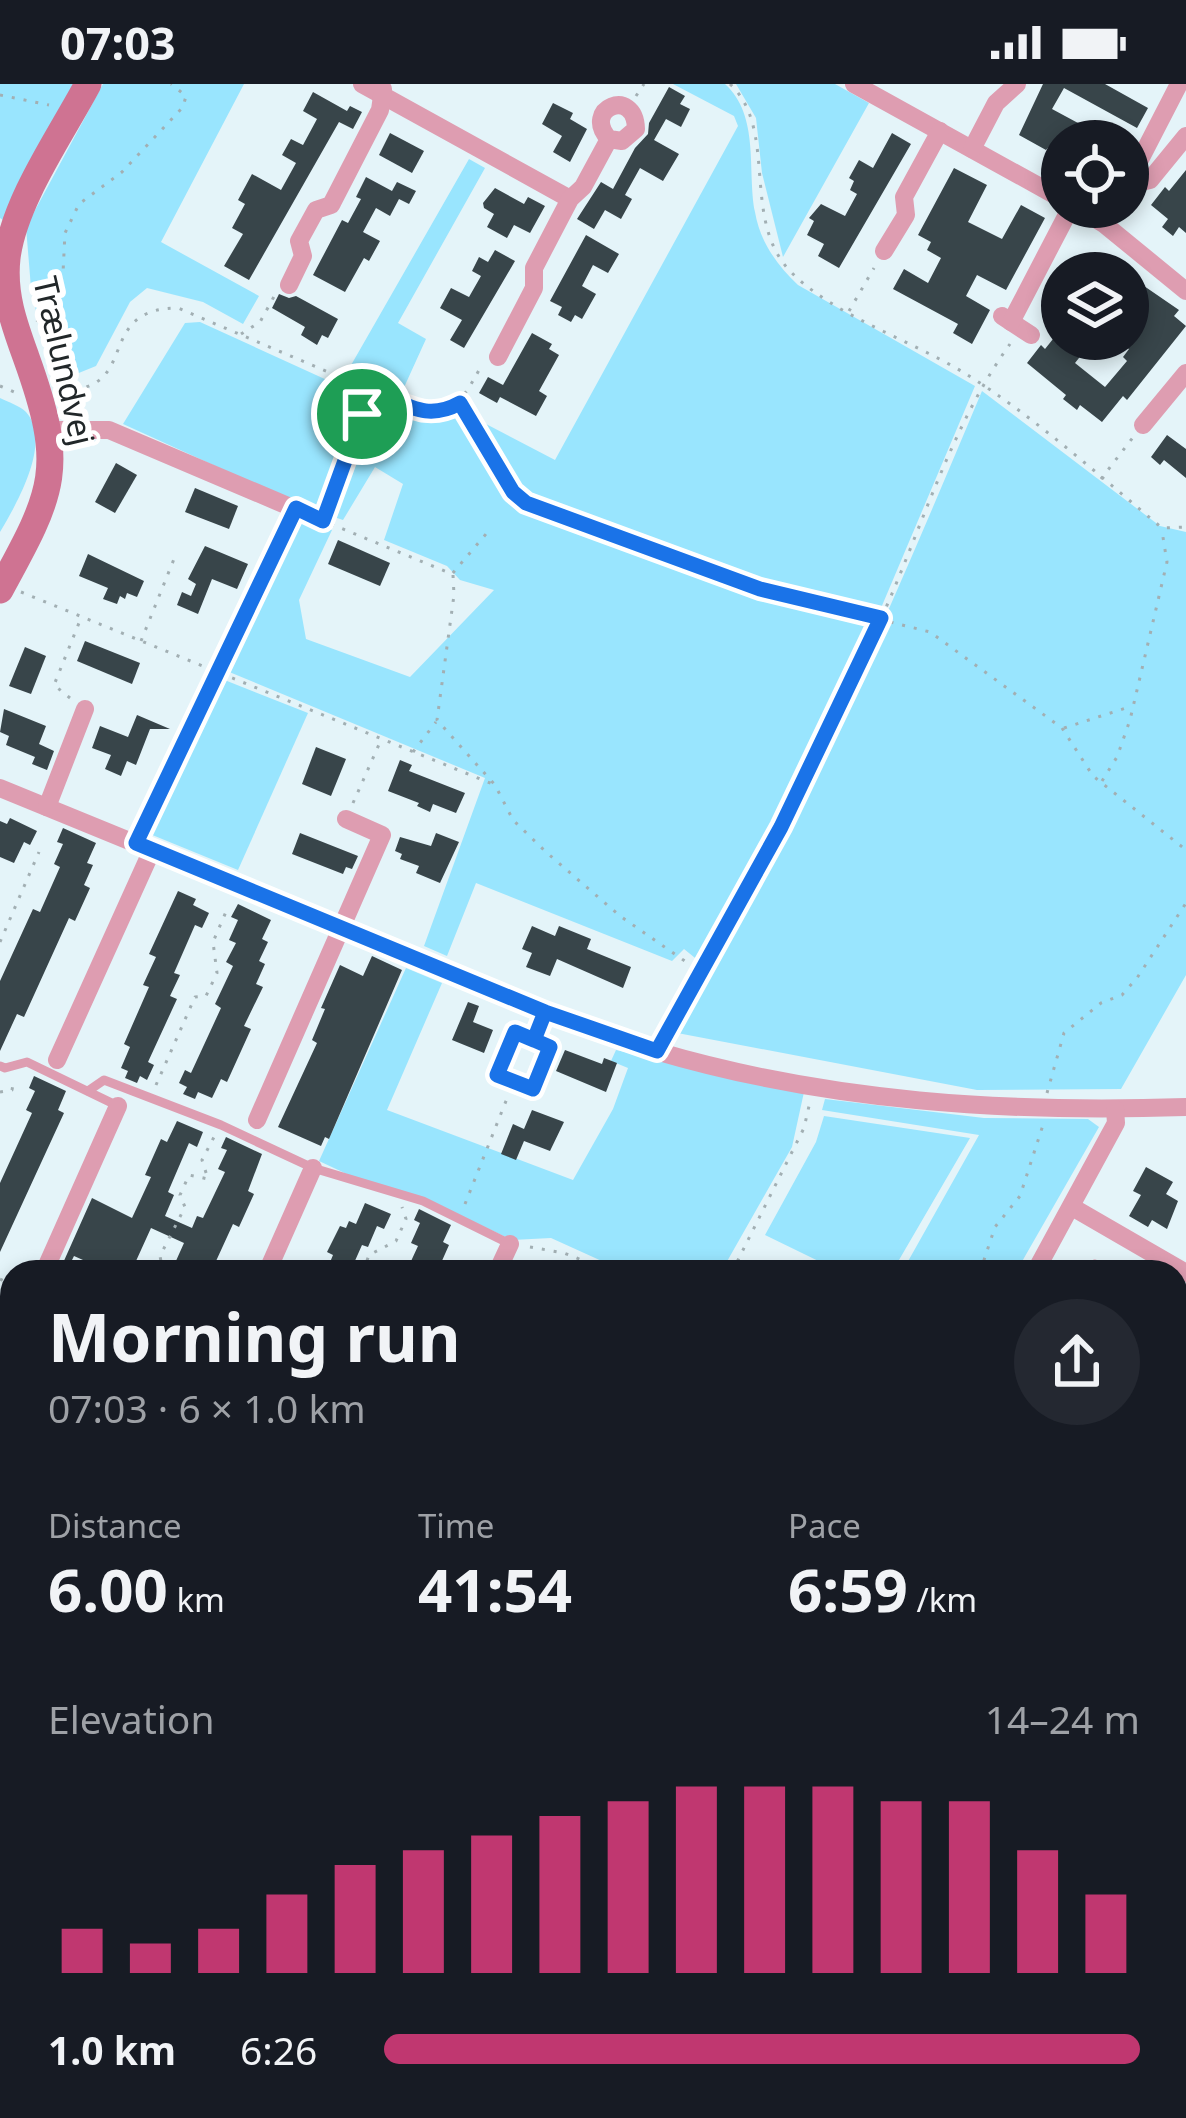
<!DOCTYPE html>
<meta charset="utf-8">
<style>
:root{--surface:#171b24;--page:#242831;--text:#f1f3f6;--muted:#9ea1a6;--accent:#c03770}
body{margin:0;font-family:"Noto Sans",sans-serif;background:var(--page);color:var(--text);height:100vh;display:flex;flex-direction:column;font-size:45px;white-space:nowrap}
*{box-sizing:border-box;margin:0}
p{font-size:39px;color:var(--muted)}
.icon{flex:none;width:66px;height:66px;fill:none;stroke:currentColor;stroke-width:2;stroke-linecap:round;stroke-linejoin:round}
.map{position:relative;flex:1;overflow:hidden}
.side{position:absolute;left:0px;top:1176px;width:1188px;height:858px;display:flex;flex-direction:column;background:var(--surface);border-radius:36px 36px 0 0;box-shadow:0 6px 18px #0003}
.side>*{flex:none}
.buttons{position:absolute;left:1041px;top:36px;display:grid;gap:24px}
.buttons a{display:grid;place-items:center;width:108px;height:108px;border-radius:50%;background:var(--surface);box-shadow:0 6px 18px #0003;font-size:60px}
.pin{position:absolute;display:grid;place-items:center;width:102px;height:102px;color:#fff;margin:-51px;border:6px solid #fff;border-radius:50%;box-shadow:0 3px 12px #0007}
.round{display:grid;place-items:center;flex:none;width:126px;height:126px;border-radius:63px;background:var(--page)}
.overview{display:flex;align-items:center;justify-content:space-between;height:204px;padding:0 48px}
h1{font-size:66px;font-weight:700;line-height:90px}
.figures{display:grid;grid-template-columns:repeat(3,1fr);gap:18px;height:204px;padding:12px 48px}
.figures div{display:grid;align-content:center}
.figures b{font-size:60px;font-weight:700}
.figures small{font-size:33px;font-weight:400}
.figures p{font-size:33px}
.chart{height:336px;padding:24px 48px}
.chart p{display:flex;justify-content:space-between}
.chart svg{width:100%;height:216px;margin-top:12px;stroke:var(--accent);stroke-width:6}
ul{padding:0 48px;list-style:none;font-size:39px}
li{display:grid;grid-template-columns:192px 144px 1fr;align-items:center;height:90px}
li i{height:30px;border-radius:15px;background:var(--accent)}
.status{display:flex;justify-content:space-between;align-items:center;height:84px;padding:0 60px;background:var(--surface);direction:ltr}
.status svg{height:33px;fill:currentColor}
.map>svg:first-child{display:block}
.green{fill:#99e5fe}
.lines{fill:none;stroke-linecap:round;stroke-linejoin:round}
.river{stroke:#35b6d8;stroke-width:30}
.building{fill:#38454a}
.path{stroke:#a2afb3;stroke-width:3;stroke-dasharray:3 9;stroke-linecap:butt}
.lane{stroke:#de9db1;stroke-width:9}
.street{stroke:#de9db1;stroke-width:18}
.secondary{stroke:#cf7392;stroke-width:27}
.route-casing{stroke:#fff;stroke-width:24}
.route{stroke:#1a73e8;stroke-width:15}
.labels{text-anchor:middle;stroke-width:12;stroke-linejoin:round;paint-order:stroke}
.street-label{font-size:33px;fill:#212729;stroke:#fff}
</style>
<div class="status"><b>07:03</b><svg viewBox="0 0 49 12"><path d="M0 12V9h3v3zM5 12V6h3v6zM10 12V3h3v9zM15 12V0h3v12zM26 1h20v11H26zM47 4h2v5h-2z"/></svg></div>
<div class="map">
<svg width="1186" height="2034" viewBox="0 0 1186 2034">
<rect width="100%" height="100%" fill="#e4f4f9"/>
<g class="green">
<polygon points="0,0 74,0 3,136 0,134"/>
<polygon points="103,0 244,0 161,158 259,212 243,240 203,218 147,204 130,218 96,282 59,297 45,268 31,204 26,143"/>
<path d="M673,0H725C760,32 747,86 755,128C760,158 777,181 798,201L975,302L870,550L705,882L684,865L672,877L476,799L447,872L424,862L485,694L222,585L298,432L332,446L299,516L306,555L410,593L494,506L460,496L447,482L384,456L403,400L375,383L343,436L310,425L123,340L185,239L200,238L419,338L465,329L555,376L738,42L734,32Z"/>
<polygon points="736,0 835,0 869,19 783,173 762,89 756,34"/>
<polygon points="469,75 485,84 398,239 426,255 401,310 350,283"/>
<path d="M982,307L1160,442L1186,448V891L1121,1005L977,1006L672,948C797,746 890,526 982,307Z"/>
<path d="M0,314C8,318 20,322 26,328C53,358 16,421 0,448Z"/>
<polygon points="217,593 308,629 238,786 145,748"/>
<polygon points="406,884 442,899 387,1026 573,1096 613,1025 628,984 611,977 616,966 804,1008 792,1063 721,1188 626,1188 551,1154 512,1156 421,1113 351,1092 319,1077"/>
<polygon points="825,1015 984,1034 1088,1035 1099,1043 1016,1188 902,1188 979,1051 822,1026"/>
<polygon points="824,1032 970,1054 892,1188 841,1188 765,1151 816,1058"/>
<polygon points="0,1428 12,1436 12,1799 0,1797"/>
<polygon points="0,1833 12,1833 12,2022 326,2022 319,2034 0,2034"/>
<polygon points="343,2022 1082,2022 1098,2034 335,2034"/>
</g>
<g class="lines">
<g class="river">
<polyline points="0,1822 12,1823"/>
<polyline points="327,2034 334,2022"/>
</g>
</g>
<g class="building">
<polygon points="1043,0 1105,0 1148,24 1137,44 1064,4 1052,25 1078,39 1069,54 1060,50 1046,66 1019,51"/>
<polygon points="669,3 685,12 680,20 690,25 681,43 666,35 654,56 679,70 663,97 640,84 625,111 632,115 621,135 605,126 594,145 577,135 601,98 613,105 635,64 648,50 649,39"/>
<polygon points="313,8 347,27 350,22 362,28 353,45 339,38 249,196 224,182 243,150 232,144 245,120 238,116 252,90 281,106 296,79 282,71 291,55 303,61 317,35 303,27"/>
<polygon points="553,19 573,29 570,35 587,45 570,78 553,68 562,52 542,40"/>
<polygon points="390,49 424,67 412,89 379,71"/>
<polygon points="892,49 911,60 839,184 818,172 824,160 807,151 814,137 809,134 821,120 845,132 857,110 850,106 854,97 849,94 859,76 873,84"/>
<polygon points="954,84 987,101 968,138 1002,155 1021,121 1045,134 1006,206 977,191 966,212 990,226 972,260 953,249 958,240 893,205 904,185 928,199 941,174 927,166 931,158 918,151"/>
<polygon points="1186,86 1186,149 1179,143 1173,152 1162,143 1168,135 1151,121 1165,103 1169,107"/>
<polygon points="366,93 392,107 397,98 416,107 409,120 399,115 390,132 376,124 363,148 380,157 369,177 364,174 345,208 313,191 342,136 348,139 361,115 356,113"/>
<polygon points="495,104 524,120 528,113 545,122 530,149 514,141 507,154 487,143 494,130 484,124 483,119"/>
<polygon points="586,151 619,170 608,189 593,181 582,202 596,210 582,235 575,231 571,238 558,231 562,223 550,217"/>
<polygon points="495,166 515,177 464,264 450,256 462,236 440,224 451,204 469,213 481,192 472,187 479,173 488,178"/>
<polygon points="1128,191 1179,226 1174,232 1186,242 1127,316 1123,312 1102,338 1080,321 1077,326 1063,315 1066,311 1027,279 1041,261 1045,265 1053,255 1094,255 1075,279 1105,303 1127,277 1123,273 1129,265 1116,255 1128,255"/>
<polygon points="279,210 289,214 296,212 338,235 328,254 322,251 317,261 301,251 305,243 272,224"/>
<polygon points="532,249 552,260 549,265 559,271 539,307 547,312 536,332 500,313 497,319 479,309 488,293 503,301"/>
<polygon points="1167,351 1186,365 1186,394 1164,376 1160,381 1151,373"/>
<polygon points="116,379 137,391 115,429 95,418"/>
<polygon points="195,404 238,422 229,445 185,428"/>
<polygon points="338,456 390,479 380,502 328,480"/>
<polygon points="205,462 248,480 237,505 212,495 198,530 177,521 182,508 191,512 196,500 188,495"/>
<polygon points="88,470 144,497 137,513 127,509 125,515 120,512 117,520 103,515 108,504 79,492"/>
<polygon points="85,557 140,579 132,600 77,577"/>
<polygon points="25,563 46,572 31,610 9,602"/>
<polygon points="4,625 46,642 39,660 54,667 47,686 32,680 35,673 6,661 9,652 0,648"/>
<polygon points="137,631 170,645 150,645 136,681 127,677 121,692 105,685 111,671 92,664 100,642 128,653"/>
<polygon points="316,663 346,675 331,712 302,700"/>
<polygon points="400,676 412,681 409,687 465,709 456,729 433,720 430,728 417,722 419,719 388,707"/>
<polygon points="10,734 37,747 30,761 24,758 14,779 0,773 0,737 7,740"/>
<polygon points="63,744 96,759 87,779 93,781 84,801 90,804 75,837 69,834 24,933 17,930 0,967 0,897 33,825 40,828 60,783 54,780 63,760 57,758"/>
<polygon points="300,749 358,772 352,785 346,783 343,790 292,770"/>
<polygon points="436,749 459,758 440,799 416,789 419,782 400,775 402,770 395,767 400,753 431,762"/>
<polygon points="178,807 196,815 193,821 209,829 202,844 195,841 174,889 180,891 170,912 177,915 148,978 154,981 147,996 140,992 137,999 125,994 128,987 121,984 130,963 124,960 149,903 143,901 156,873 149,870"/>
<polygon points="238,820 271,836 262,855 268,858 259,877 265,880 256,900 263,903 244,942 251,945 227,998 221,995 212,1014 198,1008 195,1015 183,1010 187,1003 179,999 185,986 191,989 221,924 215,920 233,882 226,878 236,859 229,856 238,836 231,833"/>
<polygon points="532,842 555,852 559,842 591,855 587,865 631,883 623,904 557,875 550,892 526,883 532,869 522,865"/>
<polygon points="372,872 402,886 329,1055 325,1053 321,1062 278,1043 317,959 312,956 325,925 321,924 340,881 363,892"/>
<polygon points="468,918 479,922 473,938 493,946 484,969 452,956"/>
<polygon points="565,966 602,980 604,974 617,979 606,1008 556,987"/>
<polygon points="34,992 66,1007 58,1026 64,1029 0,1168 0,1099 32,1029 26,1026 35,1007 29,1004"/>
<polygon points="532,1026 564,1038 550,1067 524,1057 516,1076 501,1070 513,1040 524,1045"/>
<polygon points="177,1037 203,1048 197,1063 189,1059 168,1108 174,1111 165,1132 192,1144 197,1132 203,1134 225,1088 218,1085 227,1066 221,1064 226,1053 262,1070 248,1107 254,1110 239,1143 233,1140 211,1188 171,1188 184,1159 151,1144 131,1188 100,1188 101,1184 74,1172 69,1182 63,1179 92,1114 132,1134 151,1093 145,1091 161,1055 167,1058"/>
<polygon points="1146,1083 1173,1098 1166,1110 1178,1117 1167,1145 1152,1136 1148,1143 1129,1132 1141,1111 1133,1107"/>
<polygon points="365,1119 391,1130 384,1145 377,1142 368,1163 362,1161 350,1188 326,1188 333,1171 327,1168 340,1142 346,1144 349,1137 356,1140"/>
<polygon points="419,1125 451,1141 443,1158 449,1161 437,1188 406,1188 418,1162 411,1159 420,1139 414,1136"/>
</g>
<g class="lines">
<g class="path">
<path d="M730,0C779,46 740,136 791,188C834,232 913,257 966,290C1032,331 1101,393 1162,444L1186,443"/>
<polyline points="0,11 49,21"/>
<polyline points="636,12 644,0"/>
<polyline points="849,227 874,184"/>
<polyline points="37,238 63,189 65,149 79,120 122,88 183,23 186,12 171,0"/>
<polyline points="241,250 260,238 276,209"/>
<polyline points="0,302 14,308"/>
<path d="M63,308C72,306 83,305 91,301C130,284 106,224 178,224L422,328C458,331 467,307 483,279"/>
<polyline points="461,319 513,408 526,419 760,505 930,548 1062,644 1093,692 1186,766"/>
<polyline points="1101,395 1134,352"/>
<polyline points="309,431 452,490 486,450"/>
<polyline points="324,435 362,330 385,313"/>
<polyline points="453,491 454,511 437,636 495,701 513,736 546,768 620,832 702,889"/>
<polyline points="21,508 495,701"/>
<polyline points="141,557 174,475"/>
<polyline points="70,614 54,601 81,534"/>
<polyline points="1064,644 1129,623"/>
<polyline points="413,668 436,638"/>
<polyline points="1102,697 1117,673 1130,636 1167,478 1162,447"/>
<polyline points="353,719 381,656"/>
<polyline points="145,741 287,441"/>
<polyline points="0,858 39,768"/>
<path d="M667,949C742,819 811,687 874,550C919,455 948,346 1010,260"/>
<polyline points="156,1001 195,913 206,912 217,889 213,858 228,823"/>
<polyline points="0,1008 12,1006 14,995"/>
<polyline points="1047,1009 1064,949 1101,919 1122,911 1137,894 1186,819"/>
<polyline points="465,1120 508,1012"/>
<polyline points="530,1163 564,1169 612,1188"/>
<polyline points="163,1188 160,1172 185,1123 180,1111 189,1091 208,1095 202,1076 214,1053"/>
<polyline points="363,1188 369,1171 396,1157 406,1135 402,1123"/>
<polyline points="732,1188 804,1044 809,1022"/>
<polyline points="980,1188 995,1143 1020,1112 1043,1041"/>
<polyline points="0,1195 12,1201"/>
<polyline points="0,1223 12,1234"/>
<polyline points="0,1302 12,1298"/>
<polyline points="1176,1325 1186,1307"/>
<polyline points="1176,1518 1186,1524"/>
<polyline points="1176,1604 1186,1588"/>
<polyline points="1176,1692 1186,1674"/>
<polyline points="1176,1797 1186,1802"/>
<polyline points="1082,2022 1094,2034"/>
</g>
<g class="lane">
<polyline points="0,982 5,984 27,978 118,1022"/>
<polyline points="88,1007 104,996 221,1041 313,1084 423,1117 508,1159"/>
<polyline points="1095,1180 1108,1188"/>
<polyline points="1176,1227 1186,1232"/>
<polyline points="1176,1757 1186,1763"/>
</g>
<g class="street">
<polyline points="362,0 570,115"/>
<polyline points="854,0 1062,115"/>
<polyline points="972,65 996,19 1017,0"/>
<polyline points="1128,99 1179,0"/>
<polyline points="1128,101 1150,96 1186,52"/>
<polyline points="1076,123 1104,140 1186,207"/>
<polyline points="884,167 906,131 904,113 940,47"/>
<polyline points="289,201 303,172 299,157 316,126 331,121 380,26 383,5"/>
<polyline points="1002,232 1031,251"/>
<polyline points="1011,238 1071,123"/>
<path d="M498,273L534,204V184L570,115L583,103L609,55L622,57L636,45C635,2 581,25 609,55"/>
<polyline points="1143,341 1186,289"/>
<polyline points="49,346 109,346 295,425"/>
<path d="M0,704C129,757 258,809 386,862C475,899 564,940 656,967C829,1018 1008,1029 1186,1023"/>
<polyline points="47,723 85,625"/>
<polyline points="534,956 515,948 497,991 533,1005 551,963 534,956 545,928"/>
<polyline points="57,976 152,766"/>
<polyline points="257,1036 382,751 346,735"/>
<polyline points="1072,1123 1186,1189"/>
<polyline points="44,1188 118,1022"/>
<polyline points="267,1188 313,1084"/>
<polyline points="497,1188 510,1160"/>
<polyline points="1035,1188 1116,1039 1115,1025"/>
<polyline points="0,1283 12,1257"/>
<polyline points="0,1412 12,1418"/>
<polyline points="1176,1714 1186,1720"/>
<polyline points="1176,1869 1186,1875"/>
</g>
<path class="secondary" d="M0,506C55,406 66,384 26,273C14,240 3,210 7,174C14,117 61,51 88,0"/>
</g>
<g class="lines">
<g class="route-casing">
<path id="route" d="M362,330L323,437L296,424L136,759L545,928L534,956L550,963L533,1005L497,991L515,948L534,956L545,928L657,967L781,743L881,534L760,505L526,419L513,408L460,319C431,335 414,325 386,313L362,330"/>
</g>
<use href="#route" class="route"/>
</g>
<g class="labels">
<g class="street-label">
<text transform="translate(64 277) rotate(77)" y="12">Trælundvej</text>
</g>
</g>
</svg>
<div class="buttons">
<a><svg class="icon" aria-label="locate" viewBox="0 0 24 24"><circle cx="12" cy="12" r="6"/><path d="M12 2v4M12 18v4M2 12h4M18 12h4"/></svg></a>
<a><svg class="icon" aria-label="layers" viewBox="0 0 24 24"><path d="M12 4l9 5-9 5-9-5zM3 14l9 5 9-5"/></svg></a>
</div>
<div class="pin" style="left:362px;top:330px;background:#1e9e55"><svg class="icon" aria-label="arrive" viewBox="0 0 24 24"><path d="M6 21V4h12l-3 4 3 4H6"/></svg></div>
<section class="side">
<div class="overview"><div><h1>Morning run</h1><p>07:03 · 6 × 1.0 km</p></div><a class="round"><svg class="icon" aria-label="share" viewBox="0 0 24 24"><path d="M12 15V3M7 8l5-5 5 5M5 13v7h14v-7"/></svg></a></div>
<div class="figures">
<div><p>Distance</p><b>6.00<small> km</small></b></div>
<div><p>Time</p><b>41:54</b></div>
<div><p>Pace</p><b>6:59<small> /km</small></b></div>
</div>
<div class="chart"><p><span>Elevation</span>14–24 m</p>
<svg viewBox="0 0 160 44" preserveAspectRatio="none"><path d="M5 44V35M15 44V38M25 44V35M35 44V28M45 44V22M55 44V19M65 44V16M75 44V12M85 44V9M95 44V6M105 44V6M115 44V6M125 44V9M135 44V9M145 44V19M155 44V28"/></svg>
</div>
<ul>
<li><b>1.0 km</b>6:26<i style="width:100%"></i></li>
</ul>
</section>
</div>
